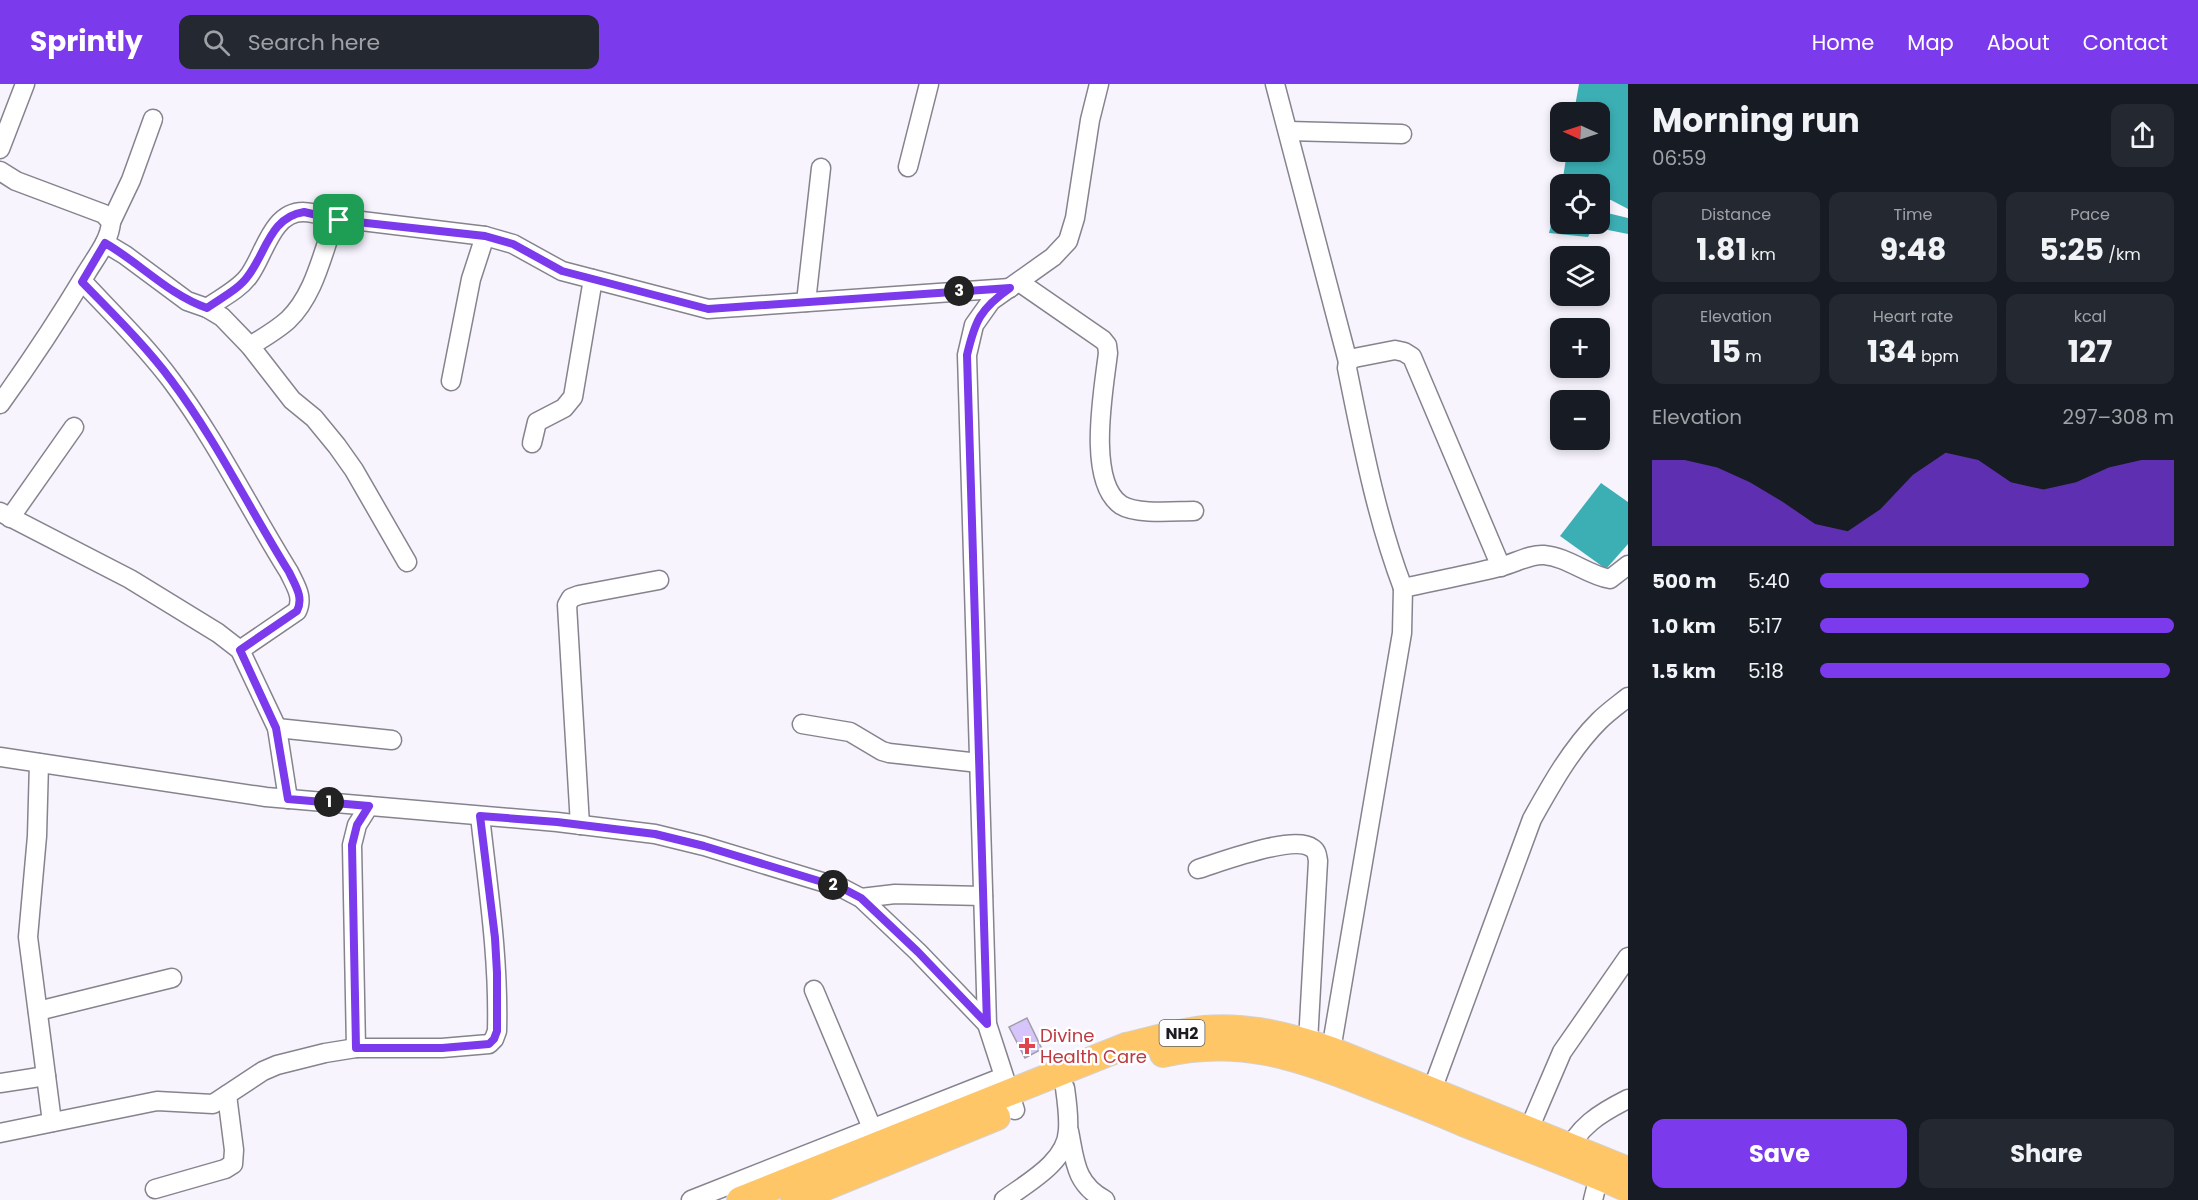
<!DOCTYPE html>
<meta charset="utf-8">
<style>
:root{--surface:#171b24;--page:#242831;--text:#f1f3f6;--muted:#9ea1a6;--accent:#7c3aed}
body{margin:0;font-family:Poppins,sans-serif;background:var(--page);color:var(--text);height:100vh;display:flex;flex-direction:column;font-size:22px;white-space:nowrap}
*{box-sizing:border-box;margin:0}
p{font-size:20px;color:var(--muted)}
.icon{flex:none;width:33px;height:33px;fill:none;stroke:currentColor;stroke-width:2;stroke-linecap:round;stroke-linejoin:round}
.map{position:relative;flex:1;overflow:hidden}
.panel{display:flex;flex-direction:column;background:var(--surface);width:570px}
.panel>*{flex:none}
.needle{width:39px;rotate:273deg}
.fabs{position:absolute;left:1550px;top:18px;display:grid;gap:12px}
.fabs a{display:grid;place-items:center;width:60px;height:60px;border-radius:12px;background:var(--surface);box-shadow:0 3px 9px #0003;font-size:30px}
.pin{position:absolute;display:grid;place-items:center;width:51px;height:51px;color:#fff;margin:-26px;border-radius:12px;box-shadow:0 3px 9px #0006}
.km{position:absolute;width:30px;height:30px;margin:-15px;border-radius:50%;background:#222;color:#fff;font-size:16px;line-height:30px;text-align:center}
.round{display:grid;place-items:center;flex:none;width:63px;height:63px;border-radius:12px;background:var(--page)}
.headline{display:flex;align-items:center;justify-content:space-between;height:102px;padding:0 24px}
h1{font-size:33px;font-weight:700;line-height:45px}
.stats{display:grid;grid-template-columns:repeat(3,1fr);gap:9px;height:102px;padding:6px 24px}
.stats div{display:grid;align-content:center;border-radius:12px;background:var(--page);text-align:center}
.stats b{font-size:30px;font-weight:700}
.stats small{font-size:16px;font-weight:400}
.stats p{font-size:16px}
.chart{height:168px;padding:12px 24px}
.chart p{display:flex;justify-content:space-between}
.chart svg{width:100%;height:108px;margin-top:6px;fill:var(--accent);opacity:.7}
.primary-button{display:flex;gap:12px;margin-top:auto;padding:12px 24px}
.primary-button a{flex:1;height:69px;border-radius:12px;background:var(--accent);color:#fff;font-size:24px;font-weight:700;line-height:69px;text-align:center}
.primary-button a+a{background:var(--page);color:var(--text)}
ul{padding:0 24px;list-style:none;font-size:20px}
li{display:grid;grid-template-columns:96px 72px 1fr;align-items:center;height:45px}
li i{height:15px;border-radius:8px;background:var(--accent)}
header{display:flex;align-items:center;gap:36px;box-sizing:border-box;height:84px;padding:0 30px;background:var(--accent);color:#fff}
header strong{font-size:28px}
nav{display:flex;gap:33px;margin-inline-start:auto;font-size:21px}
.search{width:420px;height:54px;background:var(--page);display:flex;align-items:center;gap:15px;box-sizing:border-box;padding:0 21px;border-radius:12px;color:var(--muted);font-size:22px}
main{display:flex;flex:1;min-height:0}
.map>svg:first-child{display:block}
.water{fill:#3cafb4}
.building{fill:#d5c5fb;stroke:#a09da8;stroke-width:1.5}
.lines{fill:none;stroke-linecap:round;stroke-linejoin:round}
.minor-casing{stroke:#86838e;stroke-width:21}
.highway-casing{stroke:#d2d2d2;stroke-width:28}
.minor{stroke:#fff;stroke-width:18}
.highway{stroke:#fec667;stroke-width:26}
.route-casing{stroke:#fff;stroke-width:12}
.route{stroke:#7c3aed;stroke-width:8}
.health-dot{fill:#e0444e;stroke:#fff;stroke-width:2}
.labels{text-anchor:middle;stroke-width:5;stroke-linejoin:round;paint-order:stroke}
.shield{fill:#fff;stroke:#616063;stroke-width:1.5}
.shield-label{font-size:16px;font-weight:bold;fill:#1d1c20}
.health-label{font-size:18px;fill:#be3a42;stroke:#fff;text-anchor:start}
</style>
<header>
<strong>Sprintly</strong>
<div class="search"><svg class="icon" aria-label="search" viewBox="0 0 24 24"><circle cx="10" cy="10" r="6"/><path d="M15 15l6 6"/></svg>Search here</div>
<nav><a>Home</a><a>Map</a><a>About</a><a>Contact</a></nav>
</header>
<main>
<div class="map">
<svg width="1628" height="1116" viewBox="0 0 1628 1116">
<rect width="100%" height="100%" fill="#f7f4fe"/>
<g class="water">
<polygon points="1579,0 1628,0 1628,125 1611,116 1599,115 1599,100 1562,100 1567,68 1599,68 1599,28 1574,28"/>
<polygon points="1557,118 1560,118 1560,140 1599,140 1599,127 1628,134 1628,150 1593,143 1588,153 1549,149"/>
<polygon points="1601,399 1628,418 1628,460 1606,485 1560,452"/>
</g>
<polygon class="building" points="1027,934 1042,965 1025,974 1009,943"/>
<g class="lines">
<g class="minor-casing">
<g id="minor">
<polyline points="1275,0 1348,278"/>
<polyline points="1288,47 1402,50"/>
<polyline points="0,65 25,0"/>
<polyline points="908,83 929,0"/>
<path d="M0,87L16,97L104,130L111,138C110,156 96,173 87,188C60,233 31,277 0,320"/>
<polyline points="111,138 131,96 153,35"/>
<polyline points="105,159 125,171 187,217 207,224 222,233 250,262 292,316 314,334 337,362 354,386 407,478"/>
<path d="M82,197C112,229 145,261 171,296C216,356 249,424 289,488C295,501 304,513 297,527L240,566"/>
<path d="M1019,198L1103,256L1107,261L1108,269C1104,304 1086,397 1121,421C1137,431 1176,427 1194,427"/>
<polyline points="806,218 821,84"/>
<path d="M207,224C221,214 238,206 248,193C264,173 271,128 303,128C314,128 328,133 339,136"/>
<path d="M250,262C263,254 277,246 288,236C313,212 321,175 332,144L335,138L345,135L485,152L513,160L562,187L708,225L1010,204"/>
<polyline points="451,297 471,195 485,152"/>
<polyline points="532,359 537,338 564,324 573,313 593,195"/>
<polyline points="0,428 130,495 218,549 240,566 277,644 288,715"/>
<polyline points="10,434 74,343"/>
<path d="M1403,504C1376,433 1362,358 1347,284L1348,278L1354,274L1395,266L1404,268L1412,273L1501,483"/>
<polyline points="802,640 850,648 882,667 889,669 979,679"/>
<polyline points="277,644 392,656"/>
<polyline points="0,673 266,713 557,738 655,750 704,762 842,804 861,814 918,868 987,940"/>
<polyline points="39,679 37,752 28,853 52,1038"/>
<polyline points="580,741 567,521 571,514 579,511 659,496"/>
<path d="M1198,785C1221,778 1294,750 1312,764C1317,767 1317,771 1318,777L1308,958"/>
<polyline points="861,814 895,810 983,812"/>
<polyline points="814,906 872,1044"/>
<polyline points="38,927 172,894"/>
<polyline points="356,964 352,761 357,741 369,722"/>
<path d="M1331,966L1402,549L1403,504C1435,497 1467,491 1499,483C1514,480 1529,470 1544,471C1568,473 1587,491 1610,495L1628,481"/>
<polyline points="0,999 46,992"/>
<path d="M1428,1017L1532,735C1551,701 1571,665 1599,637C1608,628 1618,621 1628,613"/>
<polyline points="1015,1026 987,940 967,271 974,241 991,217 1053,173 1068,157 1075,134 1090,36 1099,0"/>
<polyline points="1529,1045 1562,968 1628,873"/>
<path d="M1069,1047C1075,1077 1075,1100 1105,1116"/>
<path d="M0,1049L157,1017L213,1020L263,987L277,981L325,969L356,964H442L489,960L494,955L497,947C499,874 488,804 480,732"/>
<path d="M1565,1073C1577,1043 1600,1029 1628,1015"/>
<polyline points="155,1105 225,1085 233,1080 234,1066 227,1011"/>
<polyline points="691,1116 1003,993"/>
<path d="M1004,1116C1027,1099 1067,1078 1068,1046C1069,1033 1067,1018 1065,1004"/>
<polyline points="1593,1116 1599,1092"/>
</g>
</g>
<g class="highway-casing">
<g id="highway">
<path d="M1163,970C1237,952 1298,973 1366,1000C1399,1013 1431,1025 1463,1039C1518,1061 1574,1081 1628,1105"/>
<path d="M740,1116L1126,962C1152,956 1177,948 1204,945C1248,941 1290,952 1331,966L1628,1086"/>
<polyline points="794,1116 997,1033"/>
</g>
</g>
<use href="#minor" class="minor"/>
<use href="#highway" class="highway"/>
</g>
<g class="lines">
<g class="route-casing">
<path id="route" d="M304,128L339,136L485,152L513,160L562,187L708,225L1010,204C980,225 975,237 967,271L987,940L918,868L861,814L842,804L704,762L655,750L557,738L480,732L495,854L497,889V947L494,955L489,960L442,964H356L352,761L357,741L369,722L288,715L276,644L240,566L297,527C304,513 295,501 289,488C249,424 216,356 171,296C145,261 112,229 82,198L105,159C140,179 169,211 207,224C221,214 239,205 248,192C266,169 270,133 304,128Z"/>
</g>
<use href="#route" class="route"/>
</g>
<path class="health-dot" d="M1024 953h6v6h6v6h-6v6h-6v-6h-6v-6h6z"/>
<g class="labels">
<rect class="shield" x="1159.5" y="936" width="45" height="26" rx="4.5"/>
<g class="shield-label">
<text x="1182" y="955">NH2</text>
</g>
<g class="health-label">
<text x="1040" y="958">Divine<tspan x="1040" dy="21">Health Care</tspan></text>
</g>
</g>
</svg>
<div class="fabs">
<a><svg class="needle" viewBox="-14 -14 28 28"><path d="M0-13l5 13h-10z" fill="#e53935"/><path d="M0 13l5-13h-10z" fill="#9ea1a6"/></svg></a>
<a><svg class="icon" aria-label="locate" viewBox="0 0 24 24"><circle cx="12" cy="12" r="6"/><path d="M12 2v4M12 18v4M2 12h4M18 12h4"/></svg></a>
<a><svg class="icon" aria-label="layers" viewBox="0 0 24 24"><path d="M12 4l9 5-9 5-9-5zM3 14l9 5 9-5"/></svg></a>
<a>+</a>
<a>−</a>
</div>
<div class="pin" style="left:339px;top:136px;background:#1e9e55"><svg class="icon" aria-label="arrive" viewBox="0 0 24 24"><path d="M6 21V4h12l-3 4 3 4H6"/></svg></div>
<b class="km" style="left:329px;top:718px">1</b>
<b class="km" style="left:833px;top:801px">2</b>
<b class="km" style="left:959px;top:207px">3</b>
</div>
<section class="panel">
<div class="headline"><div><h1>Morning run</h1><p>06:59</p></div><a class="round"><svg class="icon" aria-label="share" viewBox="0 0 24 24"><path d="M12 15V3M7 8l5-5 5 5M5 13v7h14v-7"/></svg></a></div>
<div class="stats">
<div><p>Distance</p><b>1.81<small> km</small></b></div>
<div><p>Time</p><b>9:48</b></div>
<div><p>Pace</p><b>5:25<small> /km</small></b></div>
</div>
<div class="stats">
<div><p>Elevation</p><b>15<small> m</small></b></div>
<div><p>Heart rate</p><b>134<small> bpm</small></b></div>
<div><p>kcal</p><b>127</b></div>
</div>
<div class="chart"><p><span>Elevation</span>297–308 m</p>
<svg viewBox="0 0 160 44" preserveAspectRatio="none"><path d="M0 44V9L10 9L20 12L30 18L40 26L50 35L60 38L70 29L80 15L90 6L100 9L110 18L120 21L130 18L140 12L150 9L160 9V44z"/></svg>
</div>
<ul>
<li><b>500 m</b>5:40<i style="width:76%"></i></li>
<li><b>1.0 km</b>5:17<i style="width:100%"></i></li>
<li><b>1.5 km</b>5:18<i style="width:99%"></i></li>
</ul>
<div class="primary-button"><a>Save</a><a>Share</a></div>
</section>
</main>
